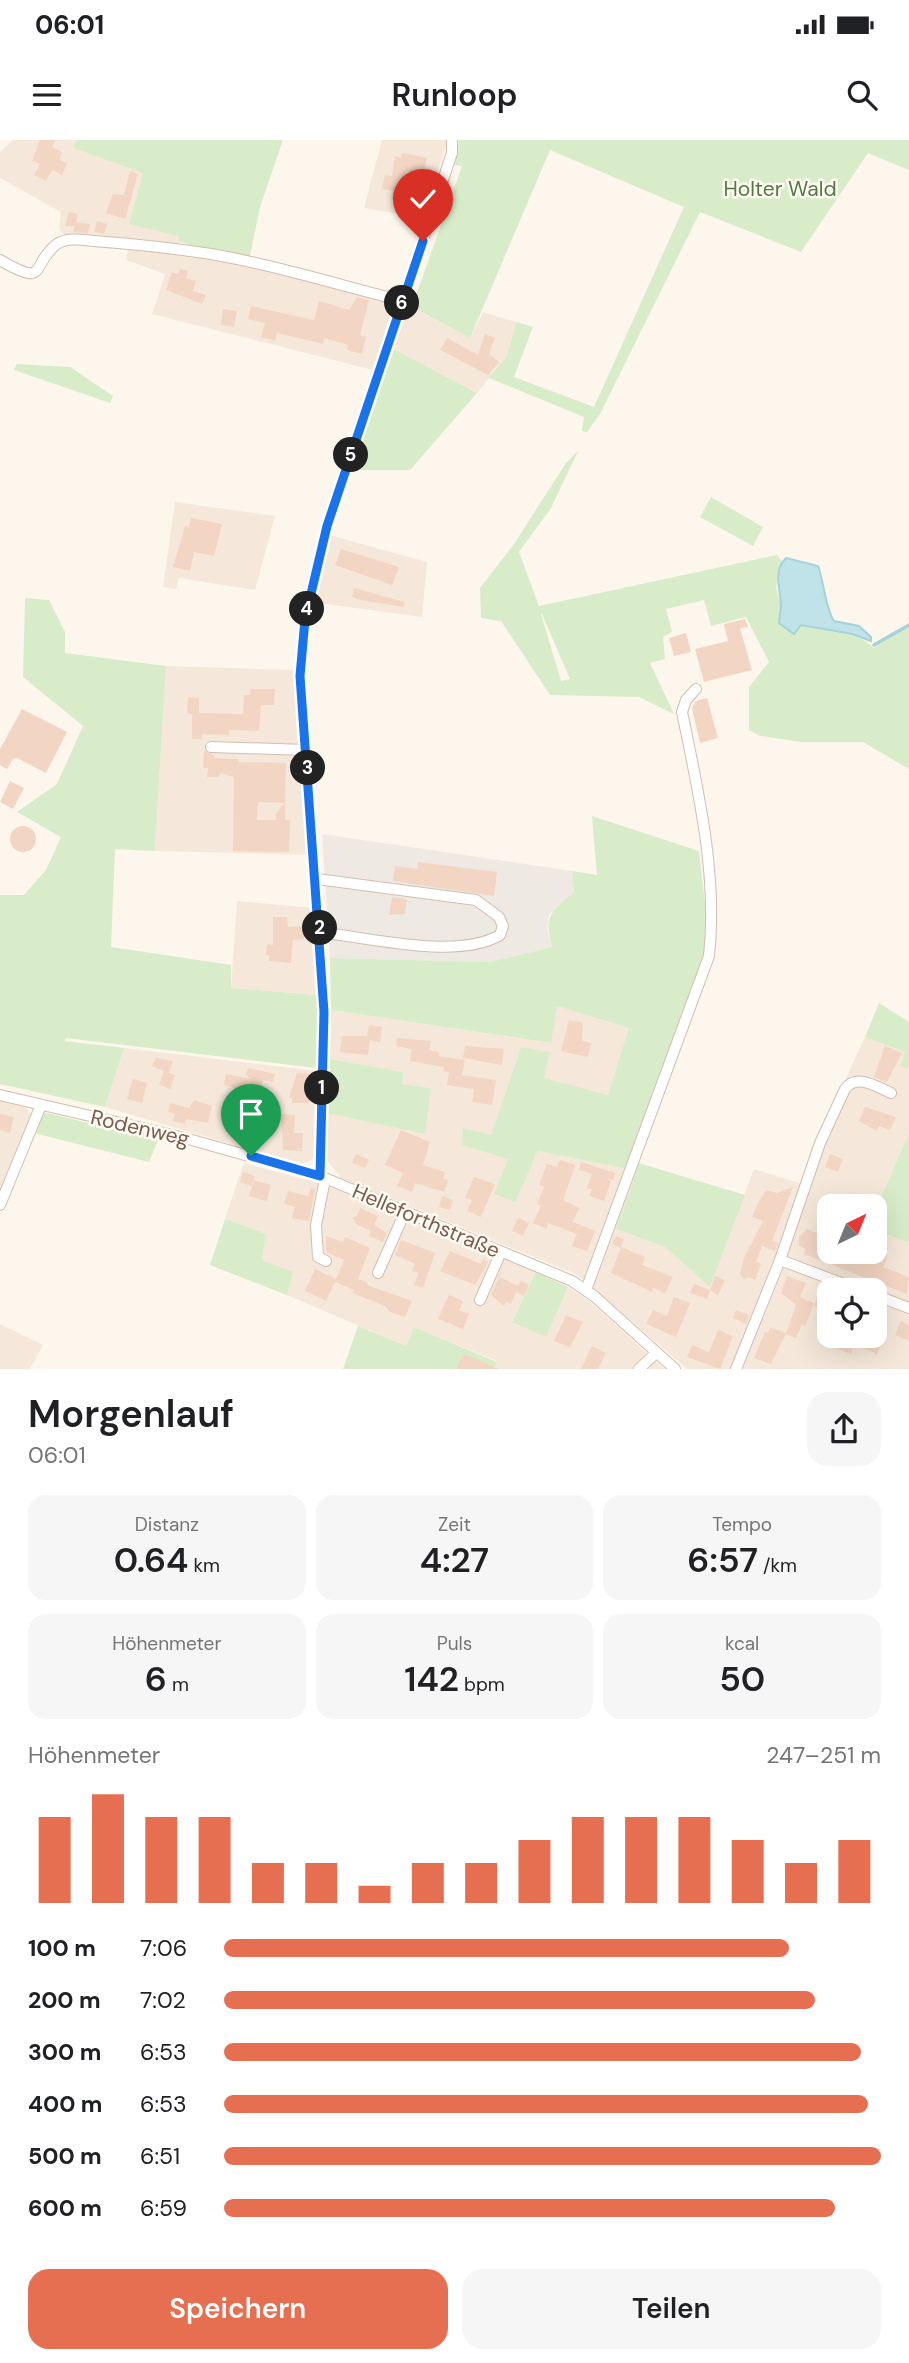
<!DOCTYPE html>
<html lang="de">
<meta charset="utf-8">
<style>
:root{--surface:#fff;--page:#f6f6f6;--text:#202124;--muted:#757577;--accent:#e76f51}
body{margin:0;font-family:"DM Sans",sans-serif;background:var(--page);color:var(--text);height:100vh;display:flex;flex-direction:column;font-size:26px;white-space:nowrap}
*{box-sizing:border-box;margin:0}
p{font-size:23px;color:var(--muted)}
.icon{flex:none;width:38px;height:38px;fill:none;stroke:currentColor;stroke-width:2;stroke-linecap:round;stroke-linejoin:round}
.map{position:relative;height:1229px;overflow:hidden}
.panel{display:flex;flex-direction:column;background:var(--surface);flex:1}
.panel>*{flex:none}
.needle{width:46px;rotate:43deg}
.fabs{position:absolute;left:817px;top:1054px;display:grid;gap:14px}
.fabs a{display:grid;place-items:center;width:70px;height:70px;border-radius:14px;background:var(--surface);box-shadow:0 7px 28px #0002;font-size:35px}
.pin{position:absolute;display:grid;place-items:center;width:60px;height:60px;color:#fff;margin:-72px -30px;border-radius:50% 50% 50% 0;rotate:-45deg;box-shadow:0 0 7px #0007}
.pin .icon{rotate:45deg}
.km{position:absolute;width:35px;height:35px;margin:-18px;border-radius:50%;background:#222;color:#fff;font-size:19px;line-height:35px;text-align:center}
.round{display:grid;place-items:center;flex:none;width:74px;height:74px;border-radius:21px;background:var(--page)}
.headline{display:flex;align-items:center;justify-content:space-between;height:119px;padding:0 28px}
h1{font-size:38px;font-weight:600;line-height:52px}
.figures{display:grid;grid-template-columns:repeat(3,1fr);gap:10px;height:119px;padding:7px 28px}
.figures div{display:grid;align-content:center;border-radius:18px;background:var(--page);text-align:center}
.figures b{font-size:35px;font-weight:600}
.figures small{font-size:19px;font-weight:400}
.figures p{font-size:19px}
.chart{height:196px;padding:14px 28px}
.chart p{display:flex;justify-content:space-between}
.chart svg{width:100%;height:126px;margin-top:7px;stroke:var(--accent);stroke-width:6}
.cta{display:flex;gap:14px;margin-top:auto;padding:14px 28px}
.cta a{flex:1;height:80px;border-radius:21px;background:var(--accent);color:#fff;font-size:28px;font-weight:600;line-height:80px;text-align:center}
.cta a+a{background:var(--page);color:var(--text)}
ul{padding:0 28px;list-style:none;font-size:23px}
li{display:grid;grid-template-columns:112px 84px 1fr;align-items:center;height:52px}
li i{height:18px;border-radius:9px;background:var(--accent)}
.status{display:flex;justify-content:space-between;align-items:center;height:49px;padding:0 35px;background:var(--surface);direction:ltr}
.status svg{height:19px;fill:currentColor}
header{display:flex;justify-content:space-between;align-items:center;height:91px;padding:0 28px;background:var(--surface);font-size:32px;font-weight:600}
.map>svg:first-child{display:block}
.residential{fill:#f5e8da;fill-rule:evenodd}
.industrial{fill:#efe9e4}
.green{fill:#d8ecc9;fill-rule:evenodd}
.water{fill:#bfe3e8;stroke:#a5d3da;stroke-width:2}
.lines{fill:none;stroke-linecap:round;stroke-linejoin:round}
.stream{stroke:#a5d3da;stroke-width:3.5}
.building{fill:#f3d5c3}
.minor-casing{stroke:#d1beb0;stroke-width:12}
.minor{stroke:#fff;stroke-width:10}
.route-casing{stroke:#fff;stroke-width:14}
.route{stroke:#1a73e8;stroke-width:9}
.labels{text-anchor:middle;stroke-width:5;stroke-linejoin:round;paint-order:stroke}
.park-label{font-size:21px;fill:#537a41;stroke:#fffaf3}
.street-label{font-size:21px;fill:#7a5c4d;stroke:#fffaf3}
</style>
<div class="status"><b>06:01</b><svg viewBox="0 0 49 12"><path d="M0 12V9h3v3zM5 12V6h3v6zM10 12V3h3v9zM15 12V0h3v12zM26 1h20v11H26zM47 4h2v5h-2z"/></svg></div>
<header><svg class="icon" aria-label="menu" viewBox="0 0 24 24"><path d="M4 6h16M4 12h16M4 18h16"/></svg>Runloop<svg class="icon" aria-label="search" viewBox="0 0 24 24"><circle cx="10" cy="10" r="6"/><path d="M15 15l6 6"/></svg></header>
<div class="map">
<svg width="909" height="1229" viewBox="0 0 909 1229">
<rect width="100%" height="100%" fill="#fdf6ec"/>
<g class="residential">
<polygon points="13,0 76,0 73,8 143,33 180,96 178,113 224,119 394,162 373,230 152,174 165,134 126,120 128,109 66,97 59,89 61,72 0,38 0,12"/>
<polygon points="382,0 448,0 423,78 364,68"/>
<polygon points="407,165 470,198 483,172 516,182 507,216 477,253 392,208"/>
<polygon points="175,362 275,376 255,450 179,438 176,449 163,447"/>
<polygon points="329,395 427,422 422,477 311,462"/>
<polygon points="166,526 293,530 310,715 155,711"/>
<polygon points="237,761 314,768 318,855 231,848"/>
<path d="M557,866L630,888L608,955L543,938L521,907L491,995L509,1019L515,1061L538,1011L637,1031L616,1089L665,1107L710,1146L754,1029L802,1044L819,996L865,897L905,912L900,926L909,929V993L875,1071V1066H830V1111H875V1090L909,1103V1229H687L578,1135L341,1038L326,1019L327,973L424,993L431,948L402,944V932L330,919L331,870L550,903ZM830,1150H875V1195H830Z"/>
<polygon points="124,908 317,931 316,1014 310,1021 298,1024 105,967"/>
<polygon points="0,960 27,968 31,976 0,1053"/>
<polygon points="244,1023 319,1043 536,1132 512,1181 546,1196 568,1147 588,1160 664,1229 494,1229 497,1221 414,1187 406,1206 287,1155 293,1133 262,1120 266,1094 225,1079"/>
<polygon points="0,1184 43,1205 30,1229 0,1229"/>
</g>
<polygon class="industrial" points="322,694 572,731 574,752 549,775 547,789 552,807 490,822 330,818"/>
<g class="green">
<polygon points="76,0 283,0 260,67 249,120 179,102 179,96 129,84 143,33 73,8"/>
<polygon points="459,0 909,0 909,30 868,13 801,112 700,72 600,274 587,292 582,291 584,277 489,238 507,216 516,182 533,187 514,237 594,267 684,67 550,10 470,198 412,167 462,26 455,25"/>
<polygon points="392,208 477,253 410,330 353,330"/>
<polygon points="17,224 70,227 113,256 110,263 14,230"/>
<path d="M578,311L551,368L519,412L539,466L777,415L782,421L776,447L781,465L779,480L794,494L801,485C809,486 815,489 823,490C843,494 858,493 874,508L909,483V629L863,602H801L760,596L749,590V547L769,522L746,477L711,486L704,460L666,469L672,492L663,497L665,519L650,523L674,574L639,557L550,555L501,481L481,478L480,448L514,404L566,323ZM541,474H542L570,539L561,541Z"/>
<polygon points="711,357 763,387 753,406 700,377"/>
<polygon points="25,458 49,460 65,492 65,513 166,526 155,711 115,709 111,807 231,825 231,848 318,855 316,928 66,898 65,901 124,908 105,967 0,944 0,755 24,755 46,730 61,697 17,672 57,644 83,586 23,537"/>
<path d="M592,676L699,711L708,789L706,815L632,1021L745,1055L710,1147L665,1107L616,1089L637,1031L538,1011L515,1062L494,1054L508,1019L462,1005L463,988L491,995L521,907L549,912L544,938L608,955L629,888L557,866L551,903L331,870L330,818L490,822L552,807C544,775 550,773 574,752L572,731L597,735Z"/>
<polygon points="879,863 909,882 909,929 900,926 905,912 865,897"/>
<polygon points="330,919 403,932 402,944 431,948 425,994 327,973"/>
<polygon points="43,972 158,1000 149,1022 34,993"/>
<polygon points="909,993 909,1103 875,1090 875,1071"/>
<polygon points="225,1079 266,1094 262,1120 293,1132 287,1155 210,1125"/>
<polygon points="536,1132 568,1147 546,1197 512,1182"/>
<polygon points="358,1186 406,1206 414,1187 497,1222 494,1229 343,1229"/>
</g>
<path class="water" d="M786,418L818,426C824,442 826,471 834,481L859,486L871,497V501L852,494L801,485L794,494L779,483C779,478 781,472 781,466C781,450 772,432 786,418Z"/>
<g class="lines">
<polyline class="stream" points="874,505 909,485"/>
</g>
<g class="building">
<polygon points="40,0 55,0 52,7 62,12 59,20 67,23 62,35 52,30 46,41 34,35 40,24 32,21"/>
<polygon points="402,13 427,18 423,35 406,31 401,52 412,55 410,63 391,59 393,51 382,49 385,35 392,36 395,16 401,18"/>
<polygon points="130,31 138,34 125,79 106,73 113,54 124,55"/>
<polygon points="69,72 78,74 76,82 90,84 88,93 74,92 74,86 65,86"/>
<polygon points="97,81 107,84 104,94 94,92"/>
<polygon points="180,129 188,131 186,138 196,141 193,151 206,155 202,164 166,150 172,132 178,134"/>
<polygon points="357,157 369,160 360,195 366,197 362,214 347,210 348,205 324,198 323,204 277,193 275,201 261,197 265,183 248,179 251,166 314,180 319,161 349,170"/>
<polygon points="223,169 237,171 234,187 221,185"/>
<polygon points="485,194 495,198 489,214 499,222 488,235 440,210 447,198 478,215"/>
<polygon points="191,378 222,384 214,416 194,412 190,431 173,427 185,386 189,387"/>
<polygon points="341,409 399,427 392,445 335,425"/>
<polygon points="354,448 405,462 404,467 360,460 352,457"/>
<polygon points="745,479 748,487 740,488 752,530 704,542 695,509 728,501 724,484"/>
<polygon points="686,493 691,512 674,516 669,498"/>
<polygon points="250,549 275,549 274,565 261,565 259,591 229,590 229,595 202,594 202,599 192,599 192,574 187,573 188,557 199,558 199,573 243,574 244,555 250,555"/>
<polygon points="707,558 718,598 700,603 692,568 696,561"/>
<polygon points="22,569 67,592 46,633 17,618 13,619 7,629 0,625 0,609"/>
<polygon points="204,611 214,615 214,618 238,619 238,622 286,623 285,663 258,662 257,680 276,680 276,674 285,662 285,680 290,680 289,712 233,711 234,637 221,633 218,637 207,637 208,628 203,628"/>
<polygon points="10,641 24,648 13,669 0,662"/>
<circle cx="23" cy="699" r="13"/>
<polygon points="418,722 497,732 494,756 393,741 395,726 418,729"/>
<polygon points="392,757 407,759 405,774 389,775"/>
<polygon points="273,777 287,777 288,787 304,786 304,799 293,800 291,823 269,821 269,815 266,815 267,804 273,805"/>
<polygon points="569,880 583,883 582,901 591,903 588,917 561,911"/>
<polygon points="369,885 382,887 380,902 370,900 368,915 340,912 342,896 367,896"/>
<polygon points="397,898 431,901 429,910 439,912 438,916 465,920 462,935 496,940 492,965 472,962 474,949 447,945 449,932 443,931 444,927 410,921 412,909 396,906"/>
<polygon points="465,906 504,909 502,925 463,918"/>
<polygon points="885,906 902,913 887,942 874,937"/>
<polygon points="156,918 173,921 169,933 152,926"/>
<polygon points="248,928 275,934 273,942 263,940 258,961 246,958 247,951 224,945 226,934 252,939 246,935"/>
<polygon points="164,931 175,935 170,949 159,945"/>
<polygon points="297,933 312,934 309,963 292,963 292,958 289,958"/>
<polygon points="133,939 147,943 142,963 127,959"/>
<polygon points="194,960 212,966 208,983 186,979 185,984 173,981 175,974 168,972 170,963 189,968"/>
<polygon points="865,967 896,977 890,990 879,986 877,991 859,981"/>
<polygon points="253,969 265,972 260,997 245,994 242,985 250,979"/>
<polygon points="0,974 14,977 10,993 0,990"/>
<polygon points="281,974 295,975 294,993 303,993 302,1011 283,1010"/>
<polygon points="401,990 430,1002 423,1025 445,1032 443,1038 448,1040 444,1052 415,1043 412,1052 397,1046 403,1033 385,1025"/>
<polygon points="356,1014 369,1020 365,1028 352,1023"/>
<polygon points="830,1014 843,1019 838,1032 825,1027"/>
<polygon points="560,1020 575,1025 563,1060 579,1068 573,1082 595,1091 587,1111 572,1106 577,1094 548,1083 546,1089 533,1083 541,1066 537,1064 544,1047 539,1045 547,1024 557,1027"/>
<polygon points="581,1022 615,1033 613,1040 606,1038 611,1041 604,1061 589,1056 592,1049 587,1048 592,1034 579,1030"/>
<polygon points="243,1032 255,1036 251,1046 240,1042"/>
<polygon points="474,1037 495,1044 481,1077 467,1071 472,1060 465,1058"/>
<polygon points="254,1040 271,1045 267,1061 249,1056"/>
<polygon points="793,1047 772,1101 778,1103 775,1111 762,1106 756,1122 761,1124 755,1140 748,1137 744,1140 740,1134 744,1118 763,1081 752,1077 759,1061 766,1050 777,1053"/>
<polygon points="311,1048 315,1049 309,1081 292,1078 295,1067 284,1064 288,1051 308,1056"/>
<polygon points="442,1056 453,1060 450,1070 439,1067"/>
<polygon points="360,1068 378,1076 374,1085 387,1093 383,1102 369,1096 371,1091 356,1084 352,1077 357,1076"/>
<polygon points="518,1078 529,1083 523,1096 512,1091"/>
<polygon points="823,1088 829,1091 830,1111 855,1111 868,1116 870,1111 878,1111 888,1115 883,1127 909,1137 907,1154 804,1114 806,1109 799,1106 799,1097 807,1089 819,1094"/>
<polygon points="326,1096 343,1102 345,1097 370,1108 358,1139 368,1143 367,1145 412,1161 405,1177 390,1172 385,1166 352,1153 354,1150 335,1142 326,1161 305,1151 315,1129 336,1139 344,1120 326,1112"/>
<polygon points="616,1096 624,1099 621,1107 645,1117 642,1125 673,1137 665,1153 653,1148 652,1152 611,1133 621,1108 612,1104"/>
<polygon points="401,1100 435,1113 423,1148 414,1145 419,1133 412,1131 415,1124 395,1115"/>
<polygon points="450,1111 481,1124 483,1119 488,1122 475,1145 440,1131"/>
<polygon points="503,1128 500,1137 518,1146 521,1141 529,1145 524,1156 516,1152 511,1164 506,1162 504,1166 491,1155"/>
<polygon points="715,1136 725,1140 718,1155 710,1150 707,1159 690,1153 694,1144 710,1150"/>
<polygon points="787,1136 806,1143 800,1157 814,1163 805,1186 802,1184 796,1198 786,1194 771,1224 754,1218 765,1192 768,1193 770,1187 786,1193 796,1165 781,1153"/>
<polygon points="820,1149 830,1153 830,1172 814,1166"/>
<polygon points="449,1155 463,1161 459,1170 469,1174 463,1189 438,1179"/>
<polygon points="674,1157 690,1163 676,1197 646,1184 653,1170 667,1176"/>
<polygon points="736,1170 749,1175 746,1184 733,1178"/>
<polygon points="566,1175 583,1182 570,1207 554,1201"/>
<polygon points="901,1181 909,1185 909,1201 895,1195"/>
<polygon points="875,1187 886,1191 876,1217 875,1213 854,1205 851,1214 833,1207 838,1195 875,1195"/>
<polygon points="718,1190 733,1196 720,1229 687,1217 692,1205 709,1212"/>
<polygon points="592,1206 606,1213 598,1229 581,1229"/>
<polygon points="463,1214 478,1220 499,1229 457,1229"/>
</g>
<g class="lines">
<g class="minor-casing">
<g id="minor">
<path d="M0,120C49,149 30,124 57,104C67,97 83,100 94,101C133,104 172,108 211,114C275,125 339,145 403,161"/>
<polyline points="211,607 306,610"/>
<path d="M317,739L476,760L499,777L503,786L500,795C458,820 369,798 320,792"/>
<polyline points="0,955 181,997 320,1036 572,1141 594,1156 675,1229"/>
<polyline points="320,1036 324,872 300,536 305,479 327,386 452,13 452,0"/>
<polyline points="325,1039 316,1085 318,1117 326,1121"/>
<polyline points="0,1065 41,965"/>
<polyline points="780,1120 860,1150"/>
<polyline points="378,1133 405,1072"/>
<path d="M586,1150L709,816C718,736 698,650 682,572L686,560L696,549"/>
<polyline points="875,1155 909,1168"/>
<polyline points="480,1160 501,1112"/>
<polyline points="639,1229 656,1213"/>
<path d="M736,1229L780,1120L820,1003L845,949C857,933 877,947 891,953"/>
</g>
</g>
<use href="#minor" class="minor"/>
</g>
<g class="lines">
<g class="route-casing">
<polyline id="route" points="251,1016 320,1036 324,872 300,536 305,479 327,386 423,101"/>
</g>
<use href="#route" class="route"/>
</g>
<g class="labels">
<g class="park-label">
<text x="780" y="56">Holter Wald</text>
</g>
<g class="street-label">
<text transform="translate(140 988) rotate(13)" y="7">Rodenweg</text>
<text transform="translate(426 1081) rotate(23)" y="7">Helleforthstraße</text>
</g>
</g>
</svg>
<div class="fabs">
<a><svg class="needle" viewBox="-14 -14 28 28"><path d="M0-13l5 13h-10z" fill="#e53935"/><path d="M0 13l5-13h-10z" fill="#757577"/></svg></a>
<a><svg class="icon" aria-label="locate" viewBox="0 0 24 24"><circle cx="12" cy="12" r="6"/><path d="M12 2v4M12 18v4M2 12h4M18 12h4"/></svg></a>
</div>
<div class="pin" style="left:251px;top:1016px;background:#1e9e55"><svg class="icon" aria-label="arrive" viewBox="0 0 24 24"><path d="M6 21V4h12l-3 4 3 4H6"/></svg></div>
<div class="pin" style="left:423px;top:101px;background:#d93025"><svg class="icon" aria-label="check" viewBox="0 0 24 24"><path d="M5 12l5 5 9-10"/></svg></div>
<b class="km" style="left:322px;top:948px">1</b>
<b class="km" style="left:320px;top:788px">2</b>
<b class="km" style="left:308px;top:628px">3</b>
<b class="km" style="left:307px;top:469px">4</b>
<b class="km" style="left:351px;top:315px">5</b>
<b class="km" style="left:402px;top:163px">6</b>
</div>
<section class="panel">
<div class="headline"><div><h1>Morgenlauf</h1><p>06:01</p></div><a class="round"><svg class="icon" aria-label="share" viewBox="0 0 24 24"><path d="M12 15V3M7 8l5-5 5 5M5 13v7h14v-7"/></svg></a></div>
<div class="figures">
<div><p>Distanz</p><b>0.64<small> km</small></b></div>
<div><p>Zeit</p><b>4:27</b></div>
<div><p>Tempo</p><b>6:57<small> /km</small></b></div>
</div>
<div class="figures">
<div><p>Höhenmeter</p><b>6<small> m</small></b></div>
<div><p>Puls</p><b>142<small> bpm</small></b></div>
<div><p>kcal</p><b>50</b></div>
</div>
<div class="chart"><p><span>Höhenmeter</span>247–251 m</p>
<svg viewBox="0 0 160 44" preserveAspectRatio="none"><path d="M5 44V14M15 44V6M25 44V14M35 44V14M45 44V30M55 44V30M65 44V38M75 44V30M85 44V30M95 44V22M105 44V14M115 44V14M125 44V14M135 44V22M145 44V30M155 44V22"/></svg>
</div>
<ul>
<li><b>100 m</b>7:06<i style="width:86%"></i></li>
<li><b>200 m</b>7:02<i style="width:90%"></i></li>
<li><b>300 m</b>6:53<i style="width:97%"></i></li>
<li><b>400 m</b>6:53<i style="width:98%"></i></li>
<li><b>500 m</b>6:51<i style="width:100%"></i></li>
<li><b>600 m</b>6:59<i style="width:93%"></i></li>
</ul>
<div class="cta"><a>Speichern</a><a>Teilen</a></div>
</section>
